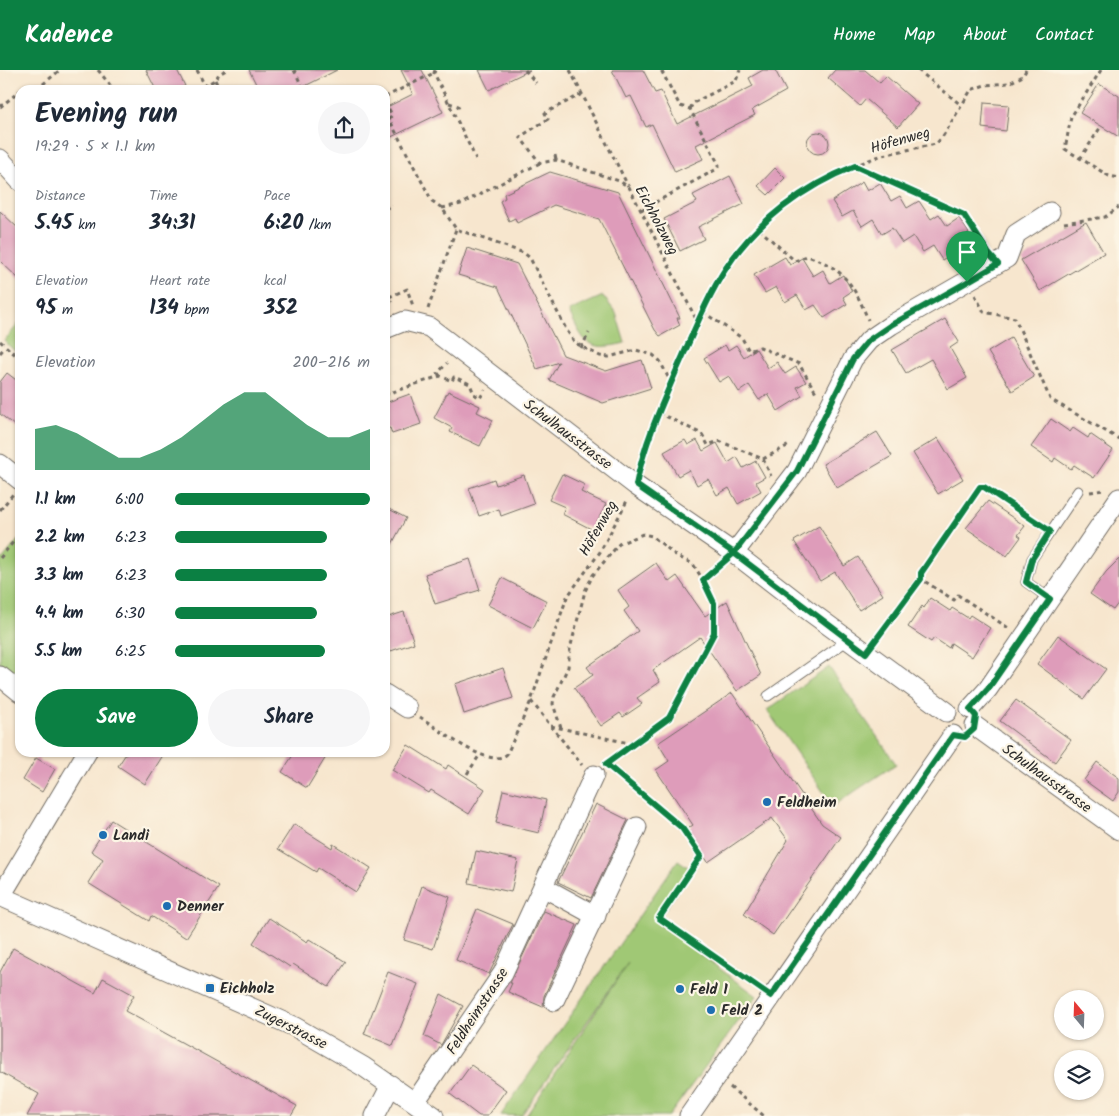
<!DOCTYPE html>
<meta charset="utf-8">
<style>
:root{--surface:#fff;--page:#f6f6f7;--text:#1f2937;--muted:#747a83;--accent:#0b8043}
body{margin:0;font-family:Kalam,sans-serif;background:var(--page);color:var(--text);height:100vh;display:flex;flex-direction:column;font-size:19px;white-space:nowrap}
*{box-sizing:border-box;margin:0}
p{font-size:16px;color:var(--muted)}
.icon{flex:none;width:28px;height:28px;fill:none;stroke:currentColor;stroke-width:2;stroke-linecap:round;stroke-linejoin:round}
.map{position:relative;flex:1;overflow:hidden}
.details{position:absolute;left:15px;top:15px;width:375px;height:672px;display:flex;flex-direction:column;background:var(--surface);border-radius:15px;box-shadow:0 1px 4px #0004}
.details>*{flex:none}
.needle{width:32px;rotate:341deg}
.controls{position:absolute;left:1054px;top:920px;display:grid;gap:10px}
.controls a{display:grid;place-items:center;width:50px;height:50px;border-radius:50%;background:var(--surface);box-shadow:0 1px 4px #0004;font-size:25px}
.pin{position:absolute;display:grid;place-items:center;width:42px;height:42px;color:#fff;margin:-51px -21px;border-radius:50% 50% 50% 0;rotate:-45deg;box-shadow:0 0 5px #0007}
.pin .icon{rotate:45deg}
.round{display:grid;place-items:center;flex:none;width:52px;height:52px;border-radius:26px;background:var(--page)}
.overview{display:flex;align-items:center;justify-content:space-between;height:85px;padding:0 20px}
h1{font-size:28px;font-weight:600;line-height:38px}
.figures{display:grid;grid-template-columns:repeat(3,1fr);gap:8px;height:85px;padding:5px 20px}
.figures div{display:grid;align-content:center}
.figures b{font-size:21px;font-weight:600}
.figures small{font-size:14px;font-weight:400}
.figures p{font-size:14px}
.chart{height:140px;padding:10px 20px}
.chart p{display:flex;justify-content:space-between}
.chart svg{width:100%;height:90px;margin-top:5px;fill:var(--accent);opacity:.7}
.button{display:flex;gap:10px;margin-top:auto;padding:10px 20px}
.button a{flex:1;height:58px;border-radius:30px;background:var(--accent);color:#fff;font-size:20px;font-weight:600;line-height:58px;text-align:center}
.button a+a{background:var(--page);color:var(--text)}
ul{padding:0 20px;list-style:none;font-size:16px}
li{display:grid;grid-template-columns:80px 60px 1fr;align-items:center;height:38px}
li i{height:12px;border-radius:6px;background:var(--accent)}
header{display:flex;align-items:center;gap:30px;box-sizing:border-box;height:70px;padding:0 25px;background:var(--accent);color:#fff}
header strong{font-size:24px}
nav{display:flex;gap:28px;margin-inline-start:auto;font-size:18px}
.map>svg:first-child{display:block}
.green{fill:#a0c874;stroke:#667a50}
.building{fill:#de9cba}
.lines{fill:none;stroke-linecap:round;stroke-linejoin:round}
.service-casing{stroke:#726c64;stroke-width:11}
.minor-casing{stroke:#726c64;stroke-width:21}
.path{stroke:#726c64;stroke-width:3;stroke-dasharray:4 4;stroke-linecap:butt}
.service{stroke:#fff;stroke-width:9}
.minor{stroke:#fff;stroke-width:19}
.route-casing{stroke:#fff;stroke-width:10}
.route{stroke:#0b8043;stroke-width:6}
.poi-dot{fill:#1f6fb2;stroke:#fcf5e5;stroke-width:2}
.labels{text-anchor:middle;stroke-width:4.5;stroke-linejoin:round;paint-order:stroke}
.street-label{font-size:15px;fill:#2b2b2b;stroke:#fcf5e5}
.poi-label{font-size:15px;font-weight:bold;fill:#2b2b2b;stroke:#fcf5e5;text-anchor:start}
</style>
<header>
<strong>Kadence</strong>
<nav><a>Home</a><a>Map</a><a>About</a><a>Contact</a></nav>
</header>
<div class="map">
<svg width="1119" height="1046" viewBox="0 0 1119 1046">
<rect width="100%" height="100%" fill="#fcf5e5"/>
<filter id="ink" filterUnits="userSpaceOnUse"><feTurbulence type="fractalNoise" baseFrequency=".02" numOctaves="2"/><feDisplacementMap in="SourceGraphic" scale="10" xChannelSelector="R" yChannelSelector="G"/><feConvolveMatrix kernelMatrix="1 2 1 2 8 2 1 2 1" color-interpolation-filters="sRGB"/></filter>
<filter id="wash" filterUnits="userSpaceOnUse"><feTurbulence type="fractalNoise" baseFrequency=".0096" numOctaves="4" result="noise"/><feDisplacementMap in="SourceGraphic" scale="20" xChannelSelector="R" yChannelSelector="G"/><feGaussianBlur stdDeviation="1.12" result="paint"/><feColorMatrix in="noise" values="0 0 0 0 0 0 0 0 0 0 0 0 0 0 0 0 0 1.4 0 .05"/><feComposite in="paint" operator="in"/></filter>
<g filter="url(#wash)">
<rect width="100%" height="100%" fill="#f7e6ce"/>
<g class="green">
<path d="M603,226L616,243L625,273C588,282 584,274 569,241Z"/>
<polygon points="20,252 20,286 4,271"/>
<polygon points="20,468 20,612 0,595 0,492"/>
<polygon points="829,597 896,694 833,736 767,640"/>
<polygon points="678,790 692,800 656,852 757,926 669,1046 526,1046 628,893 521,1046 501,1045"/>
</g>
<g id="blocks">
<g class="building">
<polygon points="146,0 177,0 185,16 176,20 156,20"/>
<polygon points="249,0 337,0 297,20 259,20"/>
<polygon points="401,0 422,0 443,42 385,70 385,38 413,24"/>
<polygon points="479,0 530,0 489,20"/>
<polygon points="612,0 643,0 655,23 661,21 677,54 753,16 749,8 763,0 775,0 786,21 752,40 755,45 696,75 703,89 675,102 652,54 646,57 631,26 626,28"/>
<polygon points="835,0 865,0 880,13 886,6 918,34 898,57 866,29 860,36 828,8"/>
<polygon points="1099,14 1119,26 1119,67 1080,43"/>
<polygon points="984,33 1009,35 1006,61 982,58"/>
<circle cx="818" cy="73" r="11"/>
<polygon points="775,98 785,108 768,125 758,116"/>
<polygon points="550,102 618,122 680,248 677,248 680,255 660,266 655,260 599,149 554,135 517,153 515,148 509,151 500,131 505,128 504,124"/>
<polygon points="730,106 744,134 698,157 704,169 680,181 664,149 697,132 693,125"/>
<polygon points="862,112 867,121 880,113 891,131 900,126 907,138 919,131 931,149 939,144 947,156 959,148 969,163 960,169 964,176 942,190 933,176 923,182 913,166 902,173 892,158 882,164 873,149 862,156 853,141 842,147 832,131"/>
<polygon points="0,141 20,160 20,210 0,191"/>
<polygon points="1086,152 1104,183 1040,221 1021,190"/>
<polygon points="467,178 517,194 563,285 606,301 642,290 651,318 603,333 549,310 559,292 537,299 498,217 458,205"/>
<polygon points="785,187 790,195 802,188 813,206 823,200 830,213 843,205 852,221 843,227 847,234 824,248 815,235 806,240 797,225 785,232 776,217 765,223 754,205"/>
<polygon points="945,249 959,272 950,278 967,308 948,319 931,289 906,303 892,280"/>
<polygon points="1011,268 1034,307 1012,321 988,282"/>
<polygon points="725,275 728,280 736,275 744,287 756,279 768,298 777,292 785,304 796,297 806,312 797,317 802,326 778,341 768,324 759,330 749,315 739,322 729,306 719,312 704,288"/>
<polygon points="7,303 20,313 20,360 0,344 0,312"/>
<polygon points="448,321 480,336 477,342 493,350 480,376 450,362 452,358 434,348"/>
<polygon points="410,324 421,354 392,364 390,358 385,359 385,333"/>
<polygon points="1051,349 1070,362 1073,358 1088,368 1090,364 1113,380 1094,408 1074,395 1071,399 1055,388 1053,392 1031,377"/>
<polygon points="877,362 892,386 837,418 823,394"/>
<polygon points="938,368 963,409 938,424 913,383"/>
<polygon points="685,370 688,375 697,370 703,381 717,373 728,393 737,387 743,398 756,391 765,407 756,412 761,421 738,434 729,418 717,425 708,409 697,415 689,400 678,406 664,382"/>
<polygon points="562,404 585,415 581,422 606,434 593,460 562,444 565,437 549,430"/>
<polygon points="524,405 534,434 501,446 499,439 479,446 469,418 494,409 496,415"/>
<polygon points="988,431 1025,456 1018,465 1021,467 1007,486 966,458"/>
<polygon points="385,437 406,448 385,487"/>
<polygon points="819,456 844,496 858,487 883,525 859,540 835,502 820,511 794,471"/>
<polygon points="470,489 480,520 435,534 425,504"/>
<polygon points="1119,489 1119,532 1113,540 1090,524 1106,502"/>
<polygon points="656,493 669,512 677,506 705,546 727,531 761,605 737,621 700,567 653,600 660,612 637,628 642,634 623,647 620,643 601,656 574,618 593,605 587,597 638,561 624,541 629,537 618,520"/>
<polygon points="502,508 547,531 533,558 488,535"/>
<polygon points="930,528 950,541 952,538 968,548 970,545 990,558 972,587 951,573 949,578 934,568 931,572 908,557 922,536 924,538"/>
<polygon points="404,542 414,573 385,583 385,548"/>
<polygon points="1058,565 1106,599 1084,629 1037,594"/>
<polygon points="503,598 513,628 464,644 455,614"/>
<polygon points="732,623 822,754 841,767 773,865 744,844 788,770 772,748 708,792 686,760 693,755 656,700 669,691 658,673"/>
<polygon points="1016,630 1071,670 1055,692 1000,651"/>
<polygon points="408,675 446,699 448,695 485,719 469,744 431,720 429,723 392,700"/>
<polygon points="127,682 165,682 145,714 118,696"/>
<polygon points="295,682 329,682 307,718 282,702"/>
<polygon points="36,688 55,699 42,722 23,710"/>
<polygon points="1097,692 1119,708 1119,722 1113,731 1084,710"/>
<polygon points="503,720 546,730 539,763 496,753"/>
<polygon points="596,734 628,750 591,828 558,812"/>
<polygon points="111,750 219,817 186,868 151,846 149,851 88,813 103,789 91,781"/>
<polygon points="294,754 332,778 333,774 371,798 356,822 318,798 316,802 278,779"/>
<polygon points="476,781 518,790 511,822 469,813"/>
<polygon points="422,816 450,827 433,879 404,870"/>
<polygon points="477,839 513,854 489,904 456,890"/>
<polygon points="544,841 577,855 544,926 543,937 508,922 512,913 510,913"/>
<polygon points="269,848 307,872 309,869 346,892 329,917 293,894 290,897 253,873"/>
<polygon points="13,878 95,923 103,908 134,925 125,941 297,1036 291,1046 27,1046 39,1024 0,1002 0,902"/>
<polygon points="388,902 418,914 393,976 364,964"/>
<polygon points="441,924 463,936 441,975 424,966"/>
<polygon points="471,995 506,1020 487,1046 479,1046 450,1024"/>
</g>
</g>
</g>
<g filter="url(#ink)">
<use href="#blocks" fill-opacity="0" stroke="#726c64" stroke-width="1"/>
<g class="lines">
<g class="service-casing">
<g id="service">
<polyline points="1050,529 1026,512 1032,489 1078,421"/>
<polyline points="768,626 848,570"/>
</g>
</g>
<g class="minor-casing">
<g id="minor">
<polyline points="0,89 20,111"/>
<polyline points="385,259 405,251 429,257 635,415 734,483 809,541 947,642"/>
<polyline points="0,394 20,410"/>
<polyline points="734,483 797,401 853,289 869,270 891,255 1007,188 1016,164 1050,142"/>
<polyline points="0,606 20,622"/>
<polyline points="385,624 407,638"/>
<polyline points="970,639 988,619 1119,428"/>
<polyline points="975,656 1119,760"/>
<polyline points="543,817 596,846"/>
<polyline points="0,826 295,957 364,997 434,1046"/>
<polyline points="1,826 87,682"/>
<polyline points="554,931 637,757"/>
<polyline points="415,1032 503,903 594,705"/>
<polyline points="375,1046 391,1015"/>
<polyline points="689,1046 953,665"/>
</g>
</g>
<g class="path">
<polyline points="98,0 114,20"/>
<polyline points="197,0 205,16"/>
<polyline points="294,0 304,20"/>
<polyline points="435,0 434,3 476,89"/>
<polyline points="525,0 536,13"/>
<polyline points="570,0 628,116"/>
<polyline points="918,0 961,35"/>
<polyline points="1101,0 1071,47 1065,79 1109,106 1119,108"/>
<polyline points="215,10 220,20"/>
<polyline points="21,20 36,20 60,0"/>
<polyline points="196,20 215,10 219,4 226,0"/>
<polyline points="582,24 545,43 548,49 520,67 540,93 556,90 619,111 629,117 697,251"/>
<polyline points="385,27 434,3"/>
<polyline points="385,32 392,45 389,49 432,131 442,138 456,159 524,183 530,188 566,259 575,273 600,286 609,287 636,280 653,285 660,291 671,313"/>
<polyline points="449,33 458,36 459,39"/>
<polyline points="0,37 20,21"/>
<polyline points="690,39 693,33 736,11 740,0"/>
<polyline points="555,85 556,90"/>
<polyline points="1080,89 1100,58"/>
<polyline points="856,96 964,145 987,180"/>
<polyline points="442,138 461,134 540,93"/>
<polyline points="385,139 392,135"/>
<polyline points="641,140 717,99 719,95 690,39 680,36 661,0"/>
<polyline points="1064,153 1105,147 1119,137"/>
<path d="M759,159L795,191L807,186C843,197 855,216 868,250"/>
<polyline points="975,225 984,242 1015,248 1050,329 1119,369"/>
<polyline points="385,227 392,230 385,238"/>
<polyline points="389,227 407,219 413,236"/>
<polyline points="428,239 456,159"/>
<polyline points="703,242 742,268 749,281 760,277 799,294 817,324"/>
<polyline points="0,271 20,289"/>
<polyline points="581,278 589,263"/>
<polyline points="0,283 5,277"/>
<polyline points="440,306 438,303 447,293"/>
<polyline points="385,323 387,324 440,306 452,311 454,307 470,314 474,324 480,328 485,320"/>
<polyline points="659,343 702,364 708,375 719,371 763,389 771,406"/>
<polyline points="763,389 791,374"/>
<polyline points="639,398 642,384 698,252 726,198 749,168 778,141 806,120 839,102 882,85 936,74 943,66 971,20 985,15 1009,13 1023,6 1026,0"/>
<polyline points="1090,422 1104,420"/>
<polyline points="0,440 13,424"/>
<polyline points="0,488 20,464"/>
<polyline points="921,509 921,503 980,417 984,417 1040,455"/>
<polyline points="876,569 921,509 954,530 958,525 1010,559"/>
<polyline points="531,631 582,695"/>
<path d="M420,647C438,658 489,701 507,684L531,631L567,527L600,482L628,429"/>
<polyline points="551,656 633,674"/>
<polyline points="561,658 553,634 554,627 568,597 570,579 585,521 593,505 619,474 643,464 652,466 677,486 693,494 703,510"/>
<polyline points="606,693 669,648 714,563 713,533 703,510 722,494"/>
<polyline points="611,698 682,758 701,786 659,848 759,918"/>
<polyline points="467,704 479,686"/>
<polyline points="730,1017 764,1046"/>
</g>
<use href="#service" class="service"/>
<use href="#minor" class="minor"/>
</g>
</g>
<g class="lines" filter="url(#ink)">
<g class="route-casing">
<path id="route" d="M967,212L891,255L869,270L853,289L797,401L734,483L703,510L714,533V563L669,648L606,694L682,758L701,786L659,848L771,926L953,665L965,667L974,659L976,646L970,639L988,619L1050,529L1026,512L1032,489L1050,461L984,417H980L921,503V509L866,583L734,483L636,415C644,374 661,336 678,297C693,264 706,229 726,198C757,151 804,116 855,96L964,145L989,184L998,194L967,212"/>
</g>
<use href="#route" class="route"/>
</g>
<g class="poi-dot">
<circle cx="767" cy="732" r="5"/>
<circle cx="103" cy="765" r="5"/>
<circle cx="167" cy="836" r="5"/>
<rect x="205" y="913" width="10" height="10" rx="2.5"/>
<circle cx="680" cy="919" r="5"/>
<circle cx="711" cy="940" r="5"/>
</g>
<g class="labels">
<g class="street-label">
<text transform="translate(900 70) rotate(-16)" y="5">Höfenweg</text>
<text transform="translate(657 150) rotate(62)" y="5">Eichholzweg</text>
<text transform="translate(568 364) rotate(37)" y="5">Schulhausstrasse</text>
<text transform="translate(598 458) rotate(-60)" y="5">Höfenweg</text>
<text transform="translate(1047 708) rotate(36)" y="5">Schulhausstrasse</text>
<text transform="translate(477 941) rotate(-57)" y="5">Feldheimstrasse</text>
<text transform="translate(291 957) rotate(27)" y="5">Zugerstrasse</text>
</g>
<g class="poi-label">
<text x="777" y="737">Feldheim</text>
<text x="113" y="770">Landi</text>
<text x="177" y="841">Denner</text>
<text x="220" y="923">Eichholz</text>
<text x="690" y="924">Feld 1</text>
<text x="721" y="945">Feld 2</text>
</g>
</g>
</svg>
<div class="controls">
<a><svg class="needle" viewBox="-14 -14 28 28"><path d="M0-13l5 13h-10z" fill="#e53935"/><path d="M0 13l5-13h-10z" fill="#747a83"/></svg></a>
<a><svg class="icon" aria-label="layers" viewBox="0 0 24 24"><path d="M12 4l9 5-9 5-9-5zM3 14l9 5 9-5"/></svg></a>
</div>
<div class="pin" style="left:967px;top:212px;background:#1e9e55"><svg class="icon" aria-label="arrive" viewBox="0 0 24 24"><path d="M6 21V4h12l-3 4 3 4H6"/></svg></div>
<section class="details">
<div class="overview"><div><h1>Evening run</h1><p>19:29 · 5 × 1.1 km</p></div><a class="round"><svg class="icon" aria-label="share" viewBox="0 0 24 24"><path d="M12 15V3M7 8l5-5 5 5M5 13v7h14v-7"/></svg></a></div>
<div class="figures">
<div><p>Distance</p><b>5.45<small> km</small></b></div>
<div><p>Time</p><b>34:31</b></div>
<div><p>Pace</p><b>6:20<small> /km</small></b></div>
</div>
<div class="figures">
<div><p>Elevation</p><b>95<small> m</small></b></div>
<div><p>Heart rate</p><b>134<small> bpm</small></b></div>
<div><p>kcal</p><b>352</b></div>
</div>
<div class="chart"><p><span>Elevation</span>200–216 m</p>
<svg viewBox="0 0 160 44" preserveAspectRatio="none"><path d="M0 44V24L10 22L20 26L30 32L40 38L50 38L60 34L70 28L80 20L90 12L100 6L110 6L120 14L130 22L140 28L150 28L160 24V44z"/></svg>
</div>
<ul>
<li><b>1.1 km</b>6:00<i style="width:100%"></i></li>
<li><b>2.2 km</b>6:23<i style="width:78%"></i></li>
<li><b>3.3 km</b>6:23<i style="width:78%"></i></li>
<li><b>4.4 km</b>6:30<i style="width:73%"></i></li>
<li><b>5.5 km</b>6:25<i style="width:77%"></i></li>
</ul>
<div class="button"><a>Save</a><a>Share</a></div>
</section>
</div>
